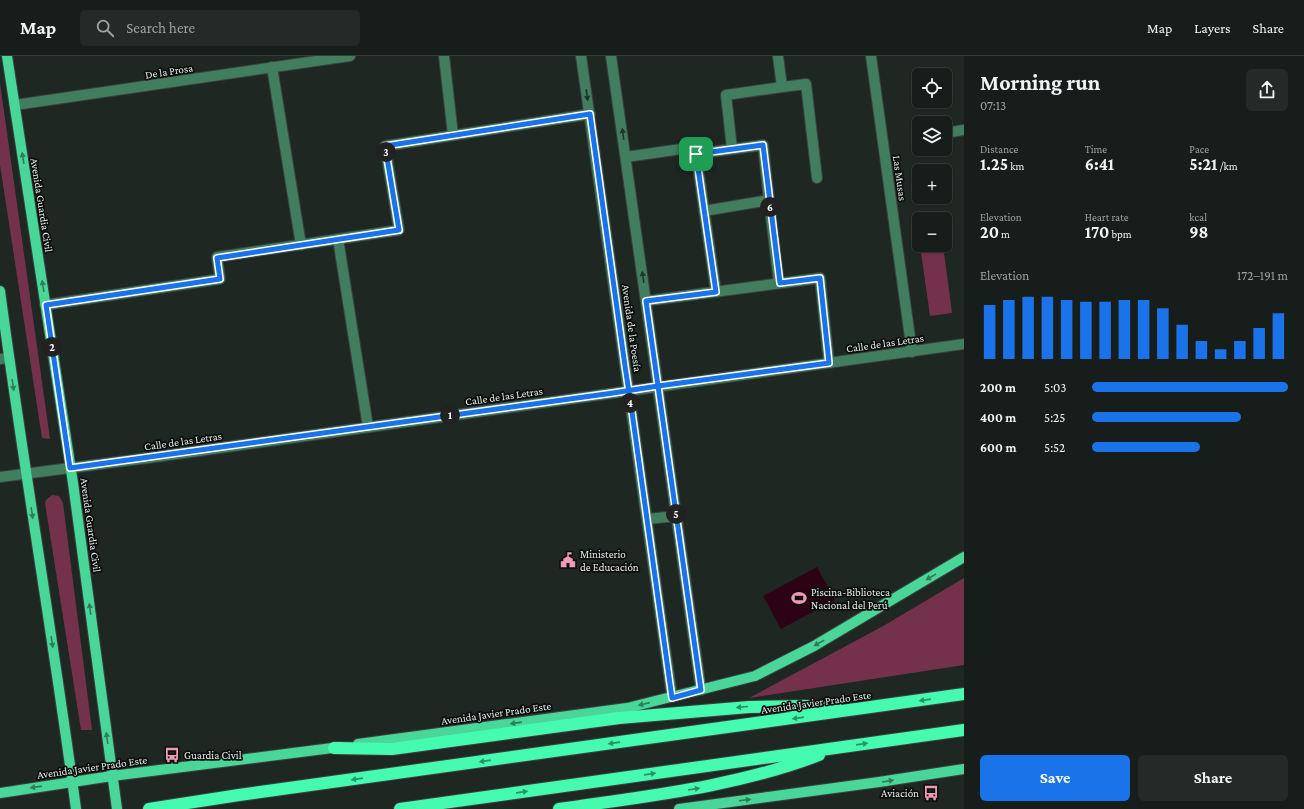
<!DOCTYPE html>
<meta charset="utf-8">
<style>
:root{--surface:#171d1a;--page:#242a27;--text:#f1f3f6;--muted:#9ea2a2;--line:#363b39;--accent:#1a73e8}
body{margin:0;font-family:"Crimson Pro",serif;background:var(--page);color:var(--text);height:100vh;display:flex;flex-direction:column;font-size:15px;white-space:nowrap}
*{box-sizing:border-box;margin:0}
p{font-size:13px;color:var(--muted)}
.icon{flex:none;width:22px;height:22px;fill:none;stroke:currentColor;stroke-width:2;stroke-linecap:round;stroke-linejoin:round}
.map{position:relative;flex:1;overflow:hidden}
.details{display:flex;flex-direction:column;background:var(--surface);width:340px}
.details>*{flex:none}
.controls{position:absolute;left:912px;top:12px;display:grid;gap:8px}
.controls a{display:grid;place-items:center;width:40px;height:40px;border-radius:6px;background:var(--surface);box-shadow:0 1px 3px #0004,0 0 0 1px var(--line);font-size:20px}
.pin{position:absolute;display:grid;place-items:center;width:34px;height:34px;color:#fff;margin:-17px;border-radius:8px;box-shadow:0 2px 6px #0006}
.km{position:absolute;width:20px;height:20px;margin:-10px;border-radius:50%;background:#222;color:#fff;font-size:11px;line-height:20px;text-align:center}
.round{display:grid;place-items:center;flex:none;width:42px;height:42px;border-radius:6px;background:var(--page)}
.head{display:flex;align-items:center;justify-content:space-between;height:68px;padding:0 16px}
h1{font-size:22px;font-weight:700;line-height:30px}
.stats{display:grid;grid-template-columns:repeat(3,1fr);gap:6px;height:68px;padding:4px 16px}
.stats div{display:grid;align-content:center}
.stats b{font-size:17px;font-weight:700}
.stats small{font-size:11px;font-weight:400}
.stats p{font-size:11px}
.chart{height:112px;padding:8px 16px}
.chart p{display:flex;justify-content:space-between}
.chart svg{width:100%;height:72px;margin-top:4px;stroke:var(--accent);stroke-width:6}
.primary-button{display:flex;gap:8px;margin-top:auto;padding:8px 16px}
.primary-button a{flex:1;height:46px;border-radius:6px;background:var(--accent);color:#fff;font-size:16px;font-weight:700;line-height:46px;text-align:center}
.primary-button a+a{background:var(--page);color:var(--text)}
ul{padding:0 16px;list-style:none;font-size:13px}
li{display:grid;grid-template-columns:64px 48px 1fr;align-items:center;height:30px}
li i{height:10px;border-radius:5px;background:var(--accent)}
header{display:flex;align-items:center;gap:24px;box-sizing:border-box;height:56px;padding:0 20px;background:var(--surface);border-bottom:1px solid var(--line)}
header strong{font-size:19px}
nav{display:flex;gap:22px;margin-inline-start:auto;font-size:14px}
.search{width:280px;height:36px;background:var(--page);display:flex;align-items:center;gap:10px;box-sizing:border-box;padding:0 14px;border-radius:6px;color:var(--muted);font-size:15px}
main{display:flex;flex:1;min-height:0}
.map>svg:first-child{display:block}
.green{fill:#73314b}
.water{fill:#2c0315}
.lines{fill:none;stroke-linecap:round;stroke-linejoin:round}
.minor-casing{stroke:#3b423e;stroke-width:12}
.major-casing{stroke:#3b423e;stroke-width:12}
.highway-casing{stroke:#3b423e;stroke-width:14}
.minor{stroke:#407e5f;stroke-width:10}
.major{stroke:#48d799;stroke-width:10}
.highway{stroke:#45fbaf;stroke-width:12}
.oneway{fill:#1e362a}
.oneway2{fill:#2d7d5a}
.oneway3{fill:#2b9166}
.route-casing{stroke:#fff;stroke-width:8}
.route{stroke:#1a73e8;stroke-width:5}
.labels{text-anchor:middle;stroke-width:3.5;stroke-linejoin:round;paint-order:stroke}
.street-label{font-size:11px;fill:#e5eae7;stroke:#0c0f0d}
.poi-label{font-size:11px;fill:#e5eae7;stroke:#0c0f0d;text-anchor:start}
</style>
<header>
<strong>Map</strong>
<div class="search"><svg class="icon" aria-label="search" viewBox="0 0 24 24"><circle cx="10" cy="10" r="6"/><path d="M15 15l6 6"/></svg>Search here</div>
<nav><a>Map</a><a>Layers</a><a>Share</a></nav>
</header>
<main>
<div class="map">
<svg width="964" height="753" viewBox="0 0 964 753">
<rect width="100%" height="100%" fill="#1f2723"/>
<g class="green">
<polygon points="0,27 50,383 42,382 0,109"/>
<polygon points="920,189 943,189 952,257 930,260"/>
<polygon points="52,439 59,440 63,447 92,674 81,674 45,447 46,444"/>
<polygon points="964,522 964,609 749,642 885,569"/>
</g>
<polygon class="water" points="817,511 835,544 781,573 763,540"/>
<g class="lines">
<g class="minor-casing">
<g id="minor">
<polyline points="444,0 453,79"/>
<polyline points="581,0 672,641"/>
<polyline points="611,0 701,634"/>
<polyline points="871,0 912,296"/>
<polyline points="272,11 301,189"/>
<polyline points="782,31 806,28 817,122"/>
<polyline points="15,49 350,0"/>
<polyline points="945,77 964,74"/>
<polyline points="732,93 726,39 782,31 778,0"/>
<polyline points="696,98 763,89 769,144 704,155"/>
<polyline points="626,101 695,91 716,236"/>
<polyline points="769,144 779,227"/>
<polyline points="338,183 368,371"/>
<polyline points="646,245 820,222 829,307"/>
<polyline points="45,249 220,223 217,201 399,174 385,90 590,58"/>
<polyline points="0,303 9,302"/>
<polyline points="0,421 155,401 964,288"/>
<polyline points="647,463 677,460"/>
</g>
</g>
<g class="major-casing">
<g id="major">
<polyline points="7,0 73,427 117,753"/>
<path d="M0,235C23,408 53,580 76,753"/>
<polyline points="358,688 627,652 755,620 814,590 964,501"/>
<polyline points="0,737 112,720 340,691"/>
<polyline points="679,753 879,726 964,713"/>
</g>
</g>
<g class="highway-casing">
<g id="highway">
<polyline points="334,692 392,693 619,662 749,651 805,650 836,651"/>
<polyline points="149,753 239,739 964,638"/>
<polyline points="400,753 964,674"/>
<path d="M559,753C646,740 736,731 819,699"/>
</g>
</g>
<use href="#minor" class="minor"/>
<use href="#major" class="major"/>
<use href="#highway" class="highway"/>
</g>
<defs><path id="oneway-solid" d="M-6-.8H1V-3.2L6.5 0L1 3.2V.8H-6Z"/></defs>
<g class="oneway">
<use href="#oneway-solid" transform="translate(587 39) rotate(82)"/>
<use href="#oneway-solid" transform="translate(623 78) rotate(-98)"/>
<use href="#oneway-solid" transform="translate(643 221) rotate(-98)"/>
</g>
<g class="oneway2">
<use href="#oneway-solid" transform="translate(23 102) rotate(-99)"/>
<use href="#oneway-solid" transform="translate(43 230) rotate(-99)"/>
<use href="#oneway-solid" transform="translate(13 329) rotate(82)"/>
<use href="#oneway-solid" transform="translate(32 457) rotate(81)"/>
<use href="#oneway-solid" transform="translate(931 521) rotate(149)"/>
<use href="#oneway-solid" transform="translate(90 553) rotate(-98)"/>
<use href="#oneway-solid" transform="translate(52 586) rotate(81)"/>
<use href="#oneway-solid" transform="translate(819 587) rotate(151)"/>
<use href="#oneway-solid" transform="translate(644 648) rotate(167)"/>
<use href="#oneway-solid" transform="translate(516 667) rotate(172)"/>
<use href="#oneway-solid" transform="translate(107 682) rotate(-98)"/>
<use href="#oneway-solid" transform="translate(888 725) rotate(-9)"/>
<use href="#oneway-solid" transform="translate(36 731) rotate(172)"/>
<use href="#oneway-solid" transform="translate(745 744) rotate(-7)"/>
</g>
<g class="oneway3">
<use href="#oneway-solid" transform="translate(925 644) rotate(172)"/>
<use href="#oneway-solid" transform="translate(742 651) rotate(175)"/>
<use href="#oneway-solid" transform="translate(798 662) rotate(172)"/>
<use href="#oneway-solid" transform="translate(614 687) rotate(172)"/>
<use href="#oneway-solid" transform="translate(862 688) rotate(-8)"/>
<use href="#oneway-solid" transform="translate(485 705) rotate(172)"/>
<use href="#oneway-solid" transform="translate(650 718) rotate(-8)"/>
<use href="#oneway-solid" transform="translate(357 723) rotate(172)"/>
<use href="#oneway-solid" transform="translate(694 733) rotate(-9)"/>
<use href="#oneway-solid" transform="translate(522 736) rotate(-8)"/>
</g>
<g class="lines">
<g class="route-casing">
<polyline id="route" points="696,98 716,236 646,245 658,330 613,337 70,412 46,249 220,223 217,202 399,174 385,90 590,58 625,310 632,356 672,642 701,634 658,330 829,307 820,222 780,227 763,89 696,98"/>
</g>
<use href="#route" class="route"/>
</g>
<defs>
<g id="civic-bare" transform="scale(1.2)"><path d="M-.6-6.5H3V-4.5H.6V-3L4-1V1h2V6H-6V1h2V-1L-.6-3ZM-1.2 2.5V6h2.4V2.5Z" fill="#ef9ab7" stroke="#0c0f0d" stroke-width="2.5" paint-order="stroke"/></g>
<g id="stadium-bare" transform="scale(1.2)"><path d="M0-5a6.5 5 0 1 0 0 10a6.5 5 0 1 0 0-10ZM-3.5-1.8h7v3.6h-7Z" fill="#ef9ab7" stroke="#0c0f0d" stroke-width="2.5" paint-order="stroke"/></g>
<g id="bus-bare" transform="scale(1.2)"><path d="M-5-6H5V4H4V6H2V4H-2V6H-4V4H-5ZM-3.5-4V0h7V-4ZM-3.5 1.2v1.5H-2V1.2ZM2 1.2v1.5H3.5V1.2Z" fill="#ef9ab7" stroke="#0c0f0d" stroke-width="2.5" paint-order="stroke"/></g>
</defs>
<g fill-rule="evenodd">
<use href="#civic-bare" x="568" y="504"/>
<use href="#stadium-bare" x="799" y="542"/>
<use href="#bus-bare" x="172" y="699"/>
<use href="#bus-bare" x="931" y="737"/>
</g>
<g class="labels">
<g class="street-label">
<text transform="translate(169 15) rotate(-9)" y="4">De la Prosa</text>
<text transform="translate(900 122) rotate(82)" y="4">Las Musas</text>
<text transform="translate(42 149) rotate(81)" y="4">Avenida Guardia Civil</text>
<text transform="translate(632 272) rotate(82)" y="4">Avenida de la Poesía</text>
<text transform="translate(885 287) rotate(-8)" y="4">Calle de las Letras</text>
<text transform="translate(504 340) rotate(-8)" y="4">Calle de las Letras</text>
<text transform="translate(183 385) rotate(-8)" y="4">Calle de las Letras</text>
<text transform="translate(91 469) rotate(82)" y="4">Avenida Guardia Civil</text>
<text transform="translate(816 646) rotate(-8)" y="4">Avenida Javier Prado Este</text>
<text transform="translate(496 657) rotate(-8)" y="4">Avenida Javier Prado Este</text>
<text transform="translate(92 711) rotate(-8)" y="4">Avenida Javier Prado Este</text>
</g>
<g class="poi-label">
<text x="580" y="502">Ministerio<tspan x="580" dy="13">de Educación</tspan></text>
<text x="811" y="540">Piscina-Biblioteca<tspan x="811" dy="13">Nacional del Perú</tspan></text>
<text x="184" y="703">Guardia Civil</text>
<text x="919" y="741" text-anchor="end">Aviación</text>
</g>
</g>
</svg>
<div class="controls">
<a><svg class="icon" aria-label="locate" viewBox="0 0 24 24"><circle cx="12" cy="12" r="6"/><path d="M12 2v4M12 18v4M2 12h4M18 12h4"/></svg></a>
<a><svg class="icon" aria-label="layers" viewBox="0 0 24 24"><path d="M12 4l9 5-9 5-9-5zM3 14l9 5 9-5"/></svg></a>
<a>+</a>
<a>−</a>
</div>
<div class="pin" style="left:696px;top:98px;background:#1e9e55"><svg class="icon" aria-label="arrive" viewBox="0 0 24 24"><path d="M6 21V4h12l-3 4 3 4H6"/></svg></div>
<b class="km" style="left:450px;top:359px">1</b>
<b class="km" style="left:52px;top:291px">2</b>
<b class="km" style="left:386px;top:96px">3</b>
<b class="km" style="left:630px;top:347px">4</b>
<b class="km" style="left:676px;top:458px">5</b>
<b class="km" style="left:770px;top:151px">6</b>
</div>
<section class="details">
<div class="head"><div><h1>Morning run</h1><p>07:13</p></div><a class="round"><svg class="icon" aria-label="share" viewBox="0 0 24 24"><path d="M12 15V3M7 8l5-5 5 5M5 13v7h14v-7"/></svg></a></div>
<div class="stats">
<div><p>Distance</p><b>1.25<small> km</small></b></div>
<div><p>Time</p><b>6:41</b></div>
<div><p>Pace</p><b>5:21<small> /km</small></b></div>
</div>
<div class="stats">
<div><p>Elevation</p><b>20<small> m</small></b></div>
<div><p>Heart rate</p><b>170<small> bpm</small></b></div>
<div><p>kcal</p><b>98</b></div>
</div>
<div class="chart"><p><span>Elevation</span>172–191 m</p>
<svg viewBox="0 0 160 44" preserveAspectRatio="none"><path d="M5 44V11M15 44V8M25 44V6M35 44V6M45 44V8M55 44V9M65 44V9M75 44V8M85 44V8M95 44V13M105 44V23M115 44V33M125 44V38M135 44V33M145 44V25M155 44V16"/></svg>
</div>
<ul>
<li><b>200 m</b>5:03<i style="width:100%"></i></li>
<li><b>400 m</b>5:25<i style="width:76%"></i></li>
<li><b>600 m</b>5:52<i style="width:55%"></i></li>
</ul>
<div class="primary-button"><a>Save</a><a>Share</a></div>
</section>
</main>
